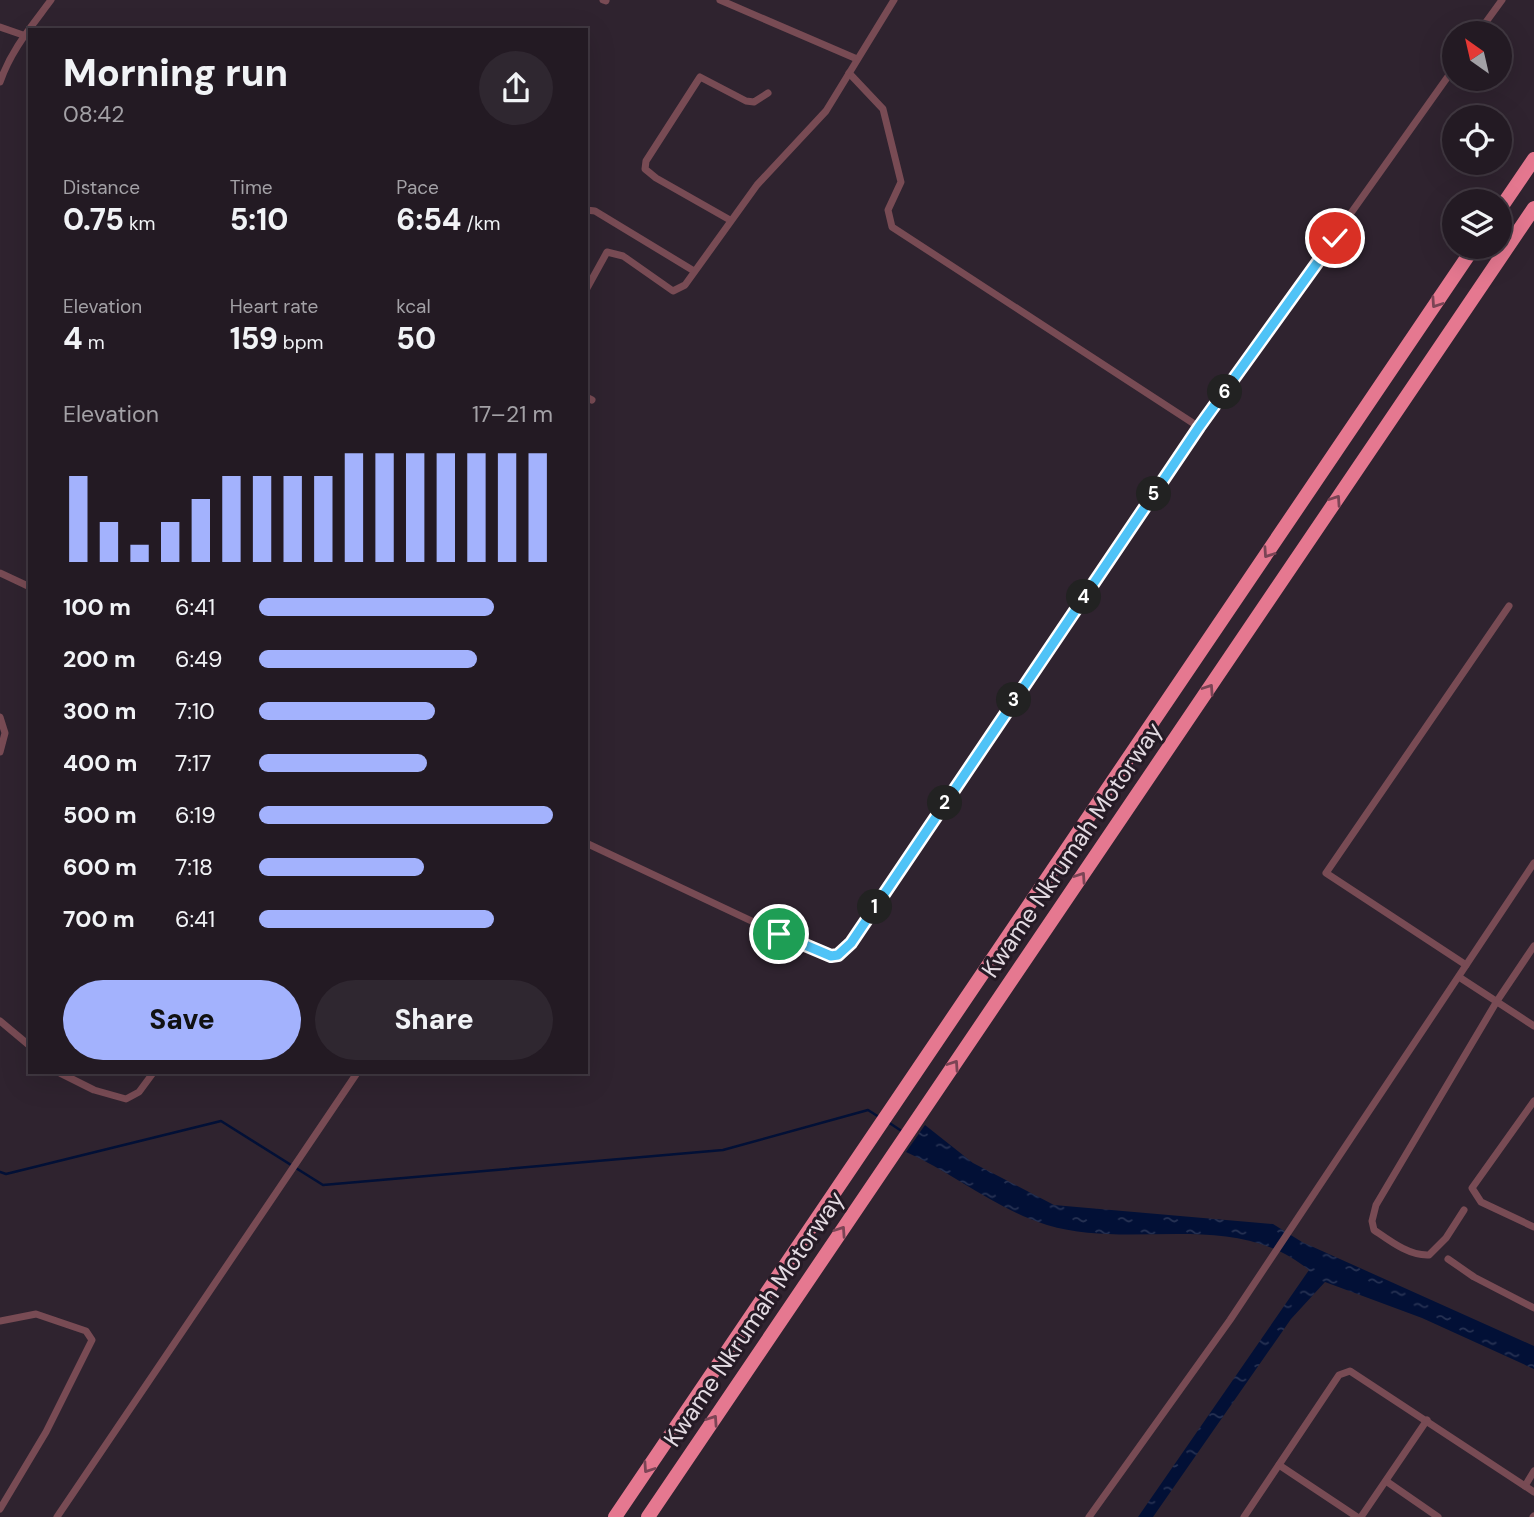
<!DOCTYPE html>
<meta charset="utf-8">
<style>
:root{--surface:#231a23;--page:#2f2730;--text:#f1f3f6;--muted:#a3a1a6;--line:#403841;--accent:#a3b2fd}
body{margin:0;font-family:"DM Sans",sans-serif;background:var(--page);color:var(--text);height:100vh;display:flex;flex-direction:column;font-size:26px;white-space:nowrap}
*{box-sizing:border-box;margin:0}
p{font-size:23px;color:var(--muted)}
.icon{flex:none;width:38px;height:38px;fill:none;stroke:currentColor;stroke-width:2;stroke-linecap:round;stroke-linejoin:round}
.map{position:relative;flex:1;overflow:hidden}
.details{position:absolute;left:28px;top:28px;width:560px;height:1046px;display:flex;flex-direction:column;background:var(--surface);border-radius:0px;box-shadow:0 7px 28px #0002,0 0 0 2px var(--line)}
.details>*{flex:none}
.needle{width:46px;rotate:326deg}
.controls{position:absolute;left:1442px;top:21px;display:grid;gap:14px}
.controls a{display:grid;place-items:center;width:70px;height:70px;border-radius:50%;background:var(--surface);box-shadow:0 7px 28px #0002,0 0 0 2px var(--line);font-size:35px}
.pin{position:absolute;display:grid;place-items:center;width:60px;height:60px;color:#fff;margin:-30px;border:4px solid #fff;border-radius:50%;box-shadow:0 2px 7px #0007}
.km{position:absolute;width:35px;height:35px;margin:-18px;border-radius:50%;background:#222;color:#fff;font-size:19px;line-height:35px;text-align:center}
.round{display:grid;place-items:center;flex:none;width:74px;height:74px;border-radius:37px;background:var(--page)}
.headline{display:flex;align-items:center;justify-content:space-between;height:119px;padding:0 35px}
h1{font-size:38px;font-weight:800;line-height:52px}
.figures{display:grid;grid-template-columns:repeat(3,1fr);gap:10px;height:119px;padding:7px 35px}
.figures div{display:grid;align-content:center}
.figures b{font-size:30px;font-weight:800}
.figures small{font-size:19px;font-weight:400}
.figures p{font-size:19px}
.chart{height:196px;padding:14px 35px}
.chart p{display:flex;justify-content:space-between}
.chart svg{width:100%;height:126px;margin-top:7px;stroke:var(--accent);stroke-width:6}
.action{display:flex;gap:14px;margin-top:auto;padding:14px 35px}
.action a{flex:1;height:80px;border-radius:42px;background:var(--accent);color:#111;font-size:28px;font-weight:800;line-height:80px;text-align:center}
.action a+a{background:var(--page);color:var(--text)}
ul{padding:0 35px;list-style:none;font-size:23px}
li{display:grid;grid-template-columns:112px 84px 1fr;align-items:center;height:52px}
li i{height:18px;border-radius:9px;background:var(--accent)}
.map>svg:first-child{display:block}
.water{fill:url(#water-ripples)}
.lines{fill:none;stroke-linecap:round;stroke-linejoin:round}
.stream{stroke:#021036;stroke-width:2.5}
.minor{stroke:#784b54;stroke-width:7}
.motorway{stroke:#e57890;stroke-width:14}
.oneway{stroke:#7b4455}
.route-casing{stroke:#fff;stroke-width:14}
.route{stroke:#4fc3f7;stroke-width:9}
.labels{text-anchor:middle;stroke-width:6;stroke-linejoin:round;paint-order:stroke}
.street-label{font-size:24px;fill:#e3dae2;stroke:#251a25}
</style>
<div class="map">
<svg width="1534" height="1517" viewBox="0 0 1534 1517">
<defs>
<pattern id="water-ripples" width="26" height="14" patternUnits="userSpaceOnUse" patternTransform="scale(1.75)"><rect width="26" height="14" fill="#021036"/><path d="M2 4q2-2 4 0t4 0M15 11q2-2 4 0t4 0" fill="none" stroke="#273253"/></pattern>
</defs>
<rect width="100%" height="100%" fill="#2f232f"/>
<path class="water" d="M925,1125L973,1163L1054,1205L1273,1224L1302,1242L1534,1346V1369L1422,1318L1325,1282L1291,1319L1153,1517H1138L1309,1270C1233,1208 1133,1251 1047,1225C995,1209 954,1173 906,1152Z"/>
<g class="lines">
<g class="stream">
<polyline points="888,1122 903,1132"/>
<polyline points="0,1172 6,1174 221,1121 323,1185 723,1150 868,1110 879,1117"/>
</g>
<g class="minor">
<polyline points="603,0 606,1"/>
<polyline points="720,0 857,59"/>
<polyline points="0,27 23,35"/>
<polyline points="1478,33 1502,0"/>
<polyline points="849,73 883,109 901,182 888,210 892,227 1199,427"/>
<path d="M0,82C11,50 31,27 51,0"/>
<polyline points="586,210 595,211 694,271"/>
<polyline points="730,220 656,178 645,169 646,161 700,77 746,101 754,102 768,93"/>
<polyline points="586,290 607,252 623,256 673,291 685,285 757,185 826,111 894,0"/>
<polyline points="586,397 592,400"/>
<polyline points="0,573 30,587"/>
<polyline points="0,717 5,733 0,752"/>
<polyline points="586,843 824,955 838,955 845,950 1199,427 1454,68"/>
<polyline points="1466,965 1326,873 1509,606"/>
<polyline points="1459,977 1534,1026"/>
<polyline points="0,1021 30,1046"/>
<polyline points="60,1073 94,1090 126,1099 139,1092 153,1073"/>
<polyline points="1534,1101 1472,1188 1481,1202 1534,1227"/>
<path d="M1464,1210L1446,1238L1429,1255C1409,1256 1390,1241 1374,1230L1372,1221L1376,1205L1497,1001L1534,946"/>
<polyline points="1448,1259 1474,1277 1534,1308"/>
<polyline points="0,1321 36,1314 86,1331 92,1340 46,1432 0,1509"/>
<polyline points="1279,1465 1357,1517"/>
<polyline points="1386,1481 1438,1517"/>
<polyline points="1525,1486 1534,1471"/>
<polyline points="57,1517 357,1073"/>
<polyline points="1089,1517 1230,1320 1534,863"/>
<polyline points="1244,1517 1339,1375 1350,1371 1534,1492"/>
<polyline points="1361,1517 1427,1420"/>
<polyline points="1533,1517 1534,1516"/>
</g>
<g class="motorway">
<polyline points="1500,209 1534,159"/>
<polyline points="615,1517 1474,247"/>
<polyline points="648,1517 1534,208"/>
</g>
</g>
<defs><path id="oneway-chevron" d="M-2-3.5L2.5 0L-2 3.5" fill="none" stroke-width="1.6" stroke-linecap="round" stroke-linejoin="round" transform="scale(1.75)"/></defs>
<g class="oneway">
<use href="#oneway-chevron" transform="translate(1436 303) rotate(124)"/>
<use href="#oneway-chevron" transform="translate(1336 500) rotate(-56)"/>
<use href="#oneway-chevron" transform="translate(1268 553) rotate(124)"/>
<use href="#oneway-chevron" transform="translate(1209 689) rotate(-56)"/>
<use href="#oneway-chevron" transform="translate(1081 877) rotate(-56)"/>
<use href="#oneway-chevron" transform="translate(954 1065) rotate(-56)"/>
<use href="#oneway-chevron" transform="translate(841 1231) rotate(-56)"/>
<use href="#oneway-chevron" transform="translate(713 1420) rotate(-56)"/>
<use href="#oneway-chevron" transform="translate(648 1468) rotate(124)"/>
</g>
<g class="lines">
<g class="route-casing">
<polyline id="route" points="779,934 831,956 838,955 851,943 1199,427 1335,238"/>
</g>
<use href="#route" class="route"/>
</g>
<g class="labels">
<g class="street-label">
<text transform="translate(1072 850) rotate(-56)" y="8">Kwame Nkrumah Motorway</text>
<text transform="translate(754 1319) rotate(-56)" y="8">Kwame Nkrumah Motorway</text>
</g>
</g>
</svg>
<div class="controls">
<a><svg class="needle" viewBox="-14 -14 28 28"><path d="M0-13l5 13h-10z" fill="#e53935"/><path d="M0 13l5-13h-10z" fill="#a3a1a6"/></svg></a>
<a><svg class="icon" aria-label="locate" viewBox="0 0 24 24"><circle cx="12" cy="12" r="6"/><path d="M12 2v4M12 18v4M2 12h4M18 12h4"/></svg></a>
<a><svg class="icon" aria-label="layers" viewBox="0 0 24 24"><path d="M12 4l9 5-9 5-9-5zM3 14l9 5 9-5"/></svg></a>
</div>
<div class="pin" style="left:779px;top:934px;background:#1e9e55"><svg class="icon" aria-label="arrive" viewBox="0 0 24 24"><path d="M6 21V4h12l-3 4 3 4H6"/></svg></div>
<div class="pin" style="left:1335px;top:238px;background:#d93025"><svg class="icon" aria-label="check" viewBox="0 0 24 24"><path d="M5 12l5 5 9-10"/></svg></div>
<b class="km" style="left:875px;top:907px">1</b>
<b class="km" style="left:945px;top:803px">2</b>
<b class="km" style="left:1014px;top:700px">3</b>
<b class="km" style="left:1084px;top:597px">4</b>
<b class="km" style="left:1154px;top:494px">5</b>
<b class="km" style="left:1225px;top:392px">6</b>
<section class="details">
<div class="headline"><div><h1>Morning run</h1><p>08:42</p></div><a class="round"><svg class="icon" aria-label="share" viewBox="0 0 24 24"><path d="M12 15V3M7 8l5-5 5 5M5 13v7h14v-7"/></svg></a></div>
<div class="figures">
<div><p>Distance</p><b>0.75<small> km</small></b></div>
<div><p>Time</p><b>5:10</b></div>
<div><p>Pace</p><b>6:54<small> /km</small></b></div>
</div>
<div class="figures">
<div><p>Elevation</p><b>4<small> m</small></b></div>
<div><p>Heart rate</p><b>159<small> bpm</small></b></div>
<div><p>kcal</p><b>50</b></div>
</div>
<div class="chart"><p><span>Elevation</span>17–21 m</p>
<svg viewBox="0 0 160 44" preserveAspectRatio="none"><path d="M5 44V14M15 44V30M25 44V38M35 44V30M45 44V22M55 44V14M65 44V14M75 44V14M85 44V14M95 44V6M105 44V6M115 44V6M125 44V6M135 44V6M145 44V6M155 44V6"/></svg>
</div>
<ul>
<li><b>100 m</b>6:41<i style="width:80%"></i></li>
<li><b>200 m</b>6:49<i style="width:74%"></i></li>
<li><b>300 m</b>7:10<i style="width:60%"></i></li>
<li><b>400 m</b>7:17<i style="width:57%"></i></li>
<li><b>500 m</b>6:19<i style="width:100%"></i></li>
<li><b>600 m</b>7:18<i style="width:56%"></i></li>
<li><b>700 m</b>6:41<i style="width:80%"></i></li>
</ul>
<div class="action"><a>Save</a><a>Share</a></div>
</section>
</div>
